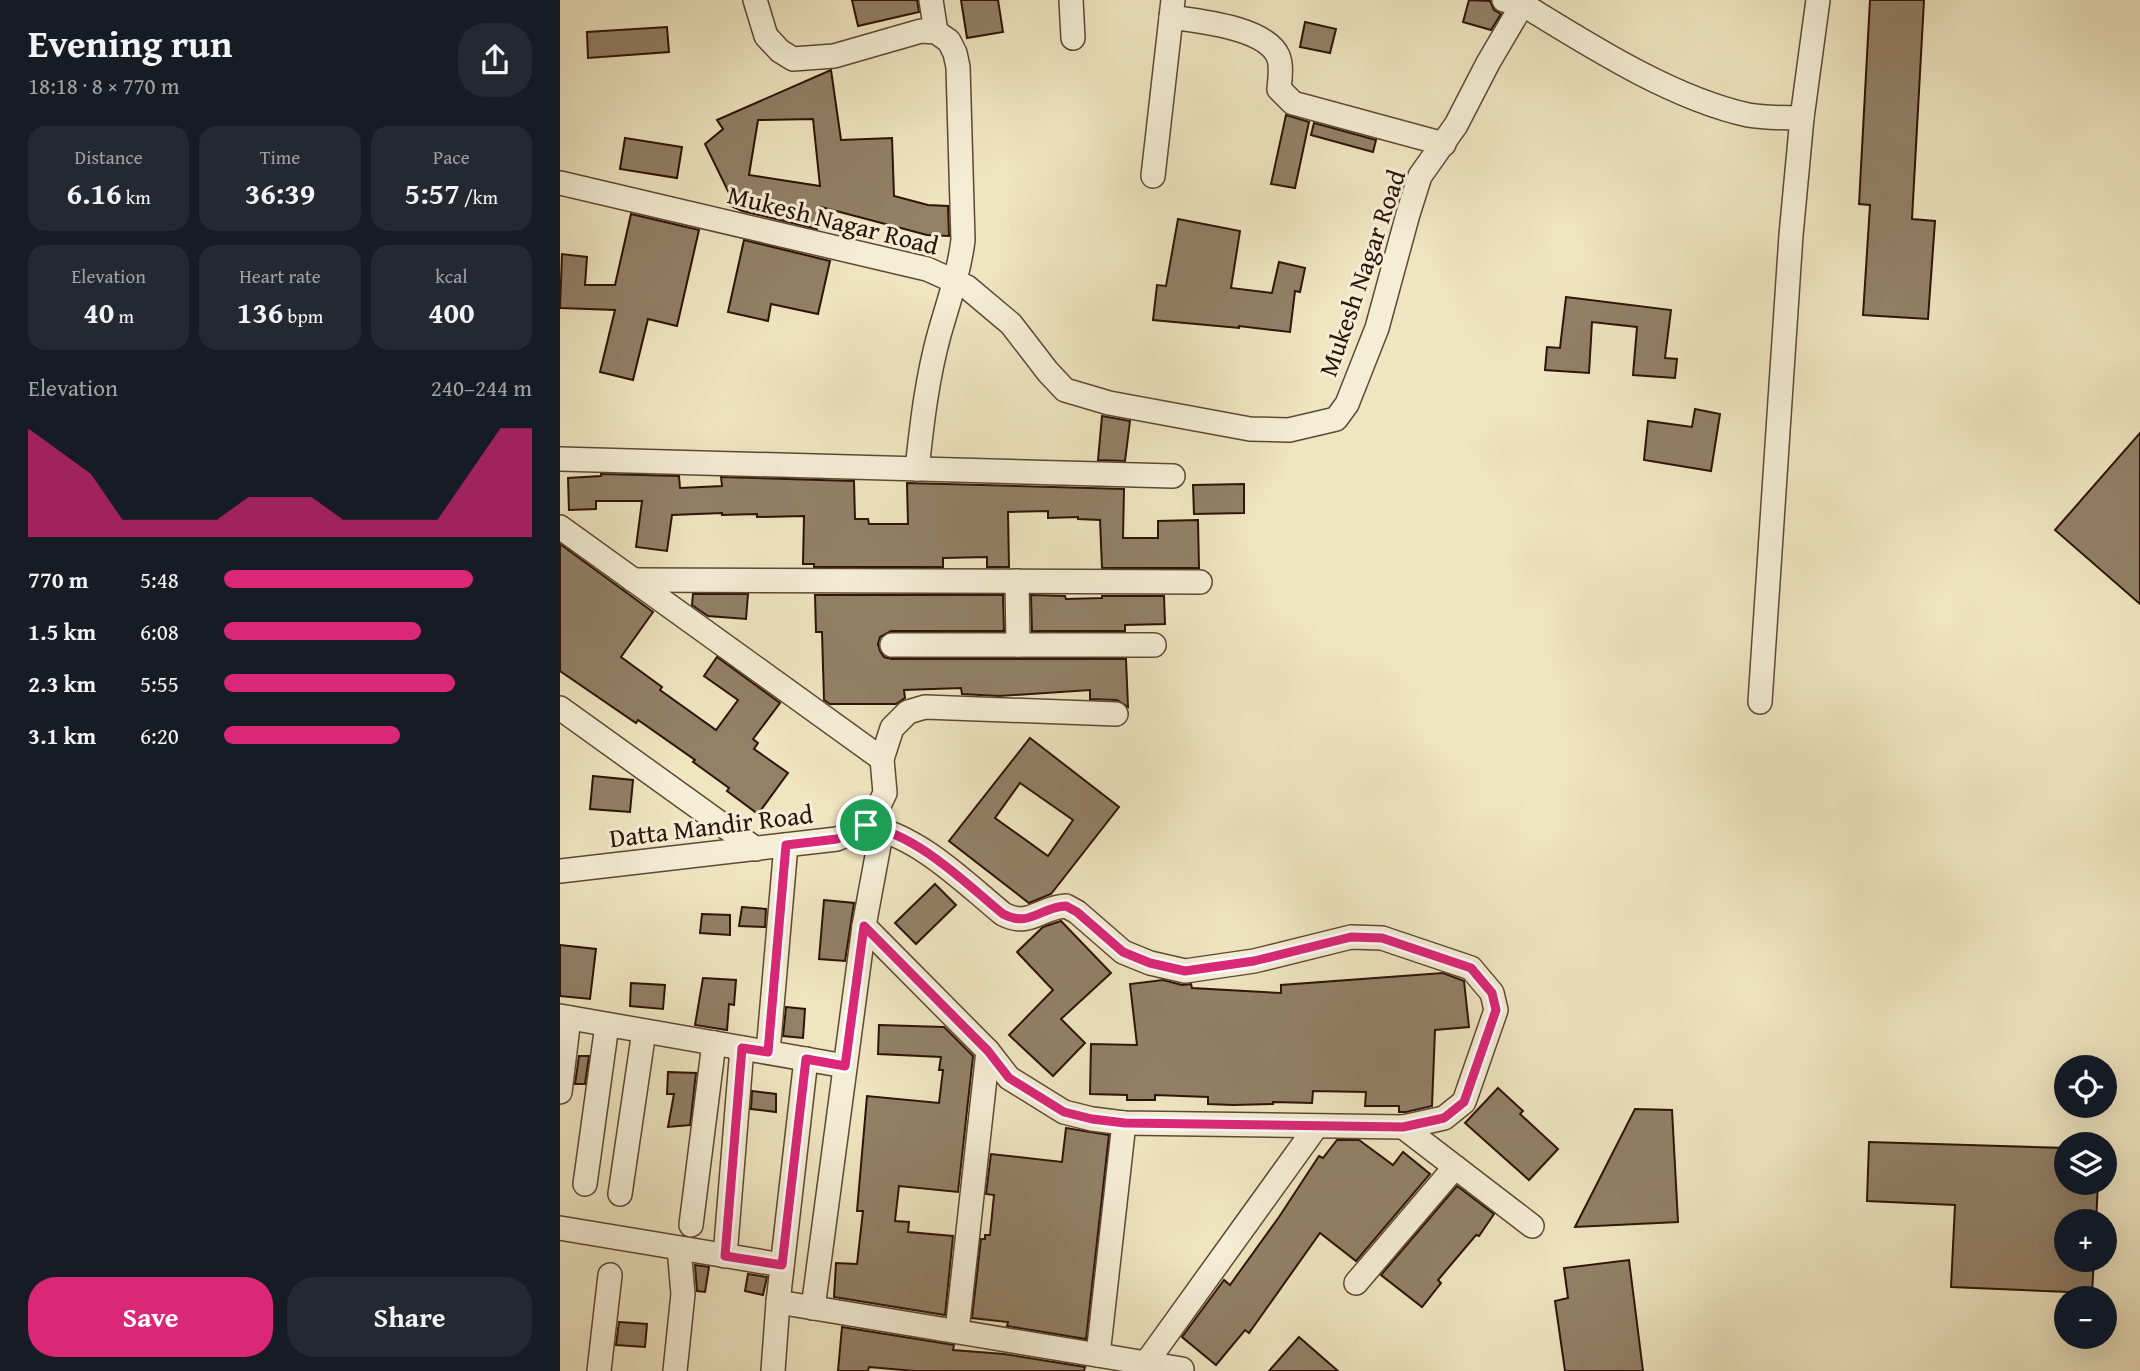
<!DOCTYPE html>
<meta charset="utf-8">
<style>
:root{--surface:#171b24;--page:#242831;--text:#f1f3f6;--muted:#9ea1a6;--accent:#db2777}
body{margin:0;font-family:"Gentium Book Plus",serif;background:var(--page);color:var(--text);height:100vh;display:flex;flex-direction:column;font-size:26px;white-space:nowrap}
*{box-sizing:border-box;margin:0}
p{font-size:23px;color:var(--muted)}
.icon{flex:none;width:38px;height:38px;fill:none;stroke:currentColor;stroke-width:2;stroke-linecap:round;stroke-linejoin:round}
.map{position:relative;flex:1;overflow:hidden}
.sheet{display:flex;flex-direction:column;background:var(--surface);width:560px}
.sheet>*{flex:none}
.fabs{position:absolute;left:1494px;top:1055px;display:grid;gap:14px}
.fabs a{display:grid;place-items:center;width:63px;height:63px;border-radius:50%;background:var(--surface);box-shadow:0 7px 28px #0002;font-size:35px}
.pin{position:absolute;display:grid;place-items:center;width:60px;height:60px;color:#fff;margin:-30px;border:4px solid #fff;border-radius:50%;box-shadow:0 2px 7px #0007}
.round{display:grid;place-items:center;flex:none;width:74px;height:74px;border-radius:28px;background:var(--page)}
.headline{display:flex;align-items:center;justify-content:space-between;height:119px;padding:0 28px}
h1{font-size:38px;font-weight:700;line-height:52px}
.figures{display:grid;grid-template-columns:repeat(3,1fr);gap:10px;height:119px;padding:7px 28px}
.figures div{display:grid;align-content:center;border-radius:18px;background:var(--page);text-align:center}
.figures b{font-size:30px;font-weight:700}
.figures small{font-size:19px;font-weight:400}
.figures p{font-size:19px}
.chart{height:196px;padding:14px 28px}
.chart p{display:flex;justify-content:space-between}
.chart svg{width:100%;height:126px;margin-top:7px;fill:var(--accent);opacity:.7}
.button{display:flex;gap:14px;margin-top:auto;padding:14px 28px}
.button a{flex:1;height:80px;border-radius:28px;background:var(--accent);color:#fff;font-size:28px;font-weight:700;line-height:80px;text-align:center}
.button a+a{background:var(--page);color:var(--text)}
ul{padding:0 28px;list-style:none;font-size:23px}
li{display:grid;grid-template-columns:112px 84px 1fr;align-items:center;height:52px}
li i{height:18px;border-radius:9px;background:var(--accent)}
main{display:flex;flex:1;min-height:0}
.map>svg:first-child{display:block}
.building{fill:#928067;stroke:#2e1307;stroke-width:2;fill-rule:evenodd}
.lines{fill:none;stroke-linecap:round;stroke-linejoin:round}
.minor-casing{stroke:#5e4835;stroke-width:26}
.minor{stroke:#f5eed6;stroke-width:23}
.route-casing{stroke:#fff;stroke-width:14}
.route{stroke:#db2777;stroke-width:9}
.labels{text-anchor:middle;stroke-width:6;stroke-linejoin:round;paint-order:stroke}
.street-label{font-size:26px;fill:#2e1307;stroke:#f5eed6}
</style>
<main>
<section class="sheet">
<div class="headline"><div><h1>Evening run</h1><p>18:18 · 8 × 770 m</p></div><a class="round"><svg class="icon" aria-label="share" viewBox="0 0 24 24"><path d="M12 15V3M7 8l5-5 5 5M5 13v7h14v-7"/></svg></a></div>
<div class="figures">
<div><p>Distance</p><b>6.16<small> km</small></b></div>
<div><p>Time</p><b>36:39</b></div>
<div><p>Pace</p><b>5:57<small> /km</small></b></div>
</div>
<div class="figures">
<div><p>Elevation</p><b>40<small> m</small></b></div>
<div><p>Heart rate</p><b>136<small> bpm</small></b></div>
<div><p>kcal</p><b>400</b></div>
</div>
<div class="chart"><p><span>Elevation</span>240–244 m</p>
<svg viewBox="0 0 160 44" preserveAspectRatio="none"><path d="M0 44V6L10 14L20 22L30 38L40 38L50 38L60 38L70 30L80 30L90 30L100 38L110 38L120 38L130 38L140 22L150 6L160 6V44z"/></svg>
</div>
<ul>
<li><b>770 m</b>5:48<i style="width:81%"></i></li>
<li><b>1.5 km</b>6:08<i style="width:64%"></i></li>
<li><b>2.3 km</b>5:55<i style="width:75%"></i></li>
<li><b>3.1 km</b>6:20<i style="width:57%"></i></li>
</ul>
<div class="button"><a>Save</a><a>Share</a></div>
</section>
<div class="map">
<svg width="1580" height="1371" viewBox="0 0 1580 1371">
<rect width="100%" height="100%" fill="#efe5c0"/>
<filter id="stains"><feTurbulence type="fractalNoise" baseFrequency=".00286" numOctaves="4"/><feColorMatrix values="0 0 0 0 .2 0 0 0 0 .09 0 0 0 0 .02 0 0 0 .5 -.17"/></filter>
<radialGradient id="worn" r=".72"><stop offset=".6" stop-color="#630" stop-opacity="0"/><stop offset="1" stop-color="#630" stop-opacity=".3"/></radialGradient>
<g class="building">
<polygon points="292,0 357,0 359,12 298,26"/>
<polygon points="401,0 438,0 443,32 407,38"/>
<polygon points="909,0 930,1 934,10 941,14 931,30 903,22"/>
<polygon points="1310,0 1364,0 1352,219 1375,221 1368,319 1303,315 1310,205 1299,204"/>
<polygon points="745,22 776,29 770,53 740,47"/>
<polygon points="107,27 109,52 28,58 27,32"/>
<path d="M271,70L281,140L332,138L334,196L368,205L388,206L389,236L367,235L261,207L257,229L182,211L165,203L170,195L145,144L163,129L157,120ZM253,119L260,186L189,175L198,120Z"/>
<polygon points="726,115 749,122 735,188 711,184"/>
<polygon points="754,123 816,140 813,152 751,135"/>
<polygon points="65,138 122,147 117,178 60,169"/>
<polygon points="71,214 139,230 117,326 88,319 73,380 40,372 55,310 0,308 2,254 27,257 25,285 55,285"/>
<polygon points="618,219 680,231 671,288 712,293 719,262 745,268 740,292 735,291 730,332 679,326 679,328 593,320 597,285 606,286"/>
<polygon points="184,240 270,261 258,314 211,304 208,321 168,312"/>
<polygon points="1006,297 1111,310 1105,358 1117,359 1115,378 1073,375 1077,327 1032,322 1029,373 985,370 987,347 1000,348"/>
<polygon points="1135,409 1160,414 1151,471 1084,460 1088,421 1132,427"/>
<polygon points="542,416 570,421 565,461 538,460"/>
<polygon points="1580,433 1580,604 1495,530"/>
<polygon points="41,474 119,476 120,488 162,486 161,477 294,481 295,519 308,519 309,524 348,524 347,483 564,489 563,538 598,538 598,521 638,520 639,568 542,568 540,520 518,519 518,517 488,518 488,511 448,512 449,567 427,567 427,557 383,558 383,567 254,567 254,564 243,564 244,516 197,517 197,514 162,515 162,513 112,515 107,551 76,547 82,501 36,501 36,509 9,510 8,478 41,476"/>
<polygon points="684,484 684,513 634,514 633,485"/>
<polygon points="0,544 93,612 61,657 102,687 100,690 156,730 178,700 144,676 157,657 220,703 193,739 198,743 194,749 228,773 198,814 167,791 169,788 133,762 135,760 78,720 76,723 0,671"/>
<polygon points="133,594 188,594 186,619 148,616 132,605"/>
<polygon points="255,595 443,595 444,631 331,631 320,637 318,644 320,651 324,657 332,659 566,659 568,707 557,700 530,699 530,690 439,696 402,694 401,688 344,690 345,698 336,704 270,704 264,700 262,632 256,632"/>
<polygon points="471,595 505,596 506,599 542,598 542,596 604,596 605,624 565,625 565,631 472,631"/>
<path d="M470,738L559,807L491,894L469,903L389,841ZM460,783L513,820L488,856L435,818Z"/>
<polygon points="33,776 73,780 70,812 30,809"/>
<polygon points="375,884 396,905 356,944 335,923"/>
<polygon points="264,900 294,903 285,961 259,959"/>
<polygon points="182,907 206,909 205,927 179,926"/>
<polygon points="142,914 170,915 170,935 140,933"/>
<polygon points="501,921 551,973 501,1019 525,1043 493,1076 449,1035 493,990 457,952 483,927"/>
<polygon points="0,945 36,949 30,999 0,996"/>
<polygon points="883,973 904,981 909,1027 875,1030 872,1106 846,1112 839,1112 839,1106 805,1106 806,1092 753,1091 752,1103 713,1102 713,1104 673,1105 648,1104 648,1097 595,1095 595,1100 567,1100 567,1095 530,1094 531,1044 577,1045 570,984 603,980 622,985 631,984 632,988 721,993 721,985"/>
<polygon points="143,978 176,980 174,1005 169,1004 167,1030 135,1025"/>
<polygon points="71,983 105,985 103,1009 70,1006"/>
<polygon points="226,1007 245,1009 243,1038 223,1036"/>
<polygon points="319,1025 384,1027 413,1056 398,1192 339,1186 335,1221 349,1222 348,1232 393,1236 385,1315 274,1297 276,1263 297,1264 303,1211 297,1211 307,1096 379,1103 383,1070 379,1070 381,1057 318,1054"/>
<polygon points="19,1056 29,1056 25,1084 15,1084"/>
<polygon points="108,1072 136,1073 130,1125 108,1127 114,1094 107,1094"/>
<polygon points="938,1088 963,1111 960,1114 998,1149 969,1180 905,1123"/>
<polygon points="192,1091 216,1094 216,1112 191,1109"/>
<polygon points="1075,1109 1112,1110 1118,1222 1015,1227"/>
<polygon points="506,1128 549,1135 526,1339 447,1326 448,1322 412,1318 421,1239 425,1239 425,1235 430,1235 434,1195 426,1194 431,1154 502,1162"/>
<polygon points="777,1140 799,1140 833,1165 843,1152 870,1174 796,1261 760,1233 689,1333 685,1330 656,1365 622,1337 664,1280 670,1285 719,1217 759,1156 763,1158"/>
<polygon points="1309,1142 1507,1148 1507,1183 1538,1183 1536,1222 1507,1222 1507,1260 1534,1260 1532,1293 1391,1287 1395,1205 1307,1201"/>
<polygon points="897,1186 934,1214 919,1236 916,1235 878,1280 881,1283 862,1307 821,1275"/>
<polygon points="1069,1260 1083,1371 1005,1371 995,1301 1008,1298 1004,1268"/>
<polygon points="135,1265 149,1267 145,1292 137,1291"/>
<polygon points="188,1274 207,1277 203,1295 185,1291"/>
<polygon points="59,1322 87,1324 85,1347 56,1345"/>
<polygon points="282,1327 394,1345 393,1350 444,1354 525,1367 524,1371 355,1371 309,1367 308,1371 278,1371"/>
<polygon points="739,1337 778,1371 709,1371"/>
</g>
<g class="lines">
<g class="minor-casing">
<g id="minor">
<path d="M195,0L206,36L220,51L233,59L274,56L361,31L376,32L389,41L395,53L398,67L403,240C399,273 388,303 379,335C367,379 362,423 357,469"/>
<polyline points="371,0 376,32"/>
<polyline points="511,0 513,38"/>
<path d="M944,0L962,4C1029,45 1111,98 1188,115C1205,118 1224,118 1242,118"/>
<path d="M611,17C638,21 705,27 718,56C722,65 720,79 719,89L733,103L884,144"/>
<polyline points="593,176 613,0"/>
<polyline points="0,183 367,269 407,287 451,324 488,372 505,390 549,403 690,429 729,430 776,419 787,404 817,328 848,214 860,176 896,125 928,63 965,0"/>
<polyline points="0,459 613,476"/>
<polyline points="0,527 322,759"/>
<polyline points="73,580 640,582"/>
<polyline points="457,581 458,645"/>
<polyline points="332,645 594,645"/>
<polyline points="1200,702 1231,235 1242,118 1258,0"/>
<polyline points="0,708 196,849"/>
<polyline points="0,871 277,839 306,826 314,816 325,793 322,759 332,728 348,712 365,707 556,714"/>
<path d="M304,926L428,1051L449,1078L504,1112L532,1119L564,1123L843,1127L884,1118L904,1102L936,1010L932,993L911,968L822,938L791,937L694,961L625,971L590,963L563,952L517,912L506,906C480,907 470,928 443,914C403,881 359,836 306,826"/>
<polyline points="0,1016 285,1066"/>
<polyline points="208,1052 226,845"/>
<polyline points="0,1092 9,1018"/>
<polyline points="843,1127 972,1226"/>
<polyline points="25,1184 47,1025"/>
<polyline points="60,1194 84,1031"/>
<polyline points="131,1225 154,1043"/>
<polyline points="0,1228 222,1265"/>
<polyline points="165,1256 182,1048"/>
<polyline points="796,1283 895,1167"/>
<polyline points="218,1302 622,1369"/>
<polyline points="253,1308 304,926 322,829"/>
<polyline points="397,1331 428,1051"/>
<polyline points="538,1355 564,1123"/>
<polyline points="586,1363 756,1127"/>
<polyline points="39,1371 50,1275"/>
<polyline points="115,1371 123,1294 119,1248"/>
<polyline points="213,1371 218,1302 246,1059"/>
</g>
</g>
<use href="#minor" class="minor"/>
</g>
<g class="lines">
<g class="route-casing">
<path id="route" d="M306,825C359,836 403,881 443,914C470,928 480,907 506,906L517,912L563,952L590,963L625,971L694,961L791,937L822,938L911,968L932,993L936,1010L904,1102L884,1118L843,1127L565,1123L532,1119L504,1112L449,1078L428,1051L304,926L285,1066L246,1059L222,1265L165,1256L182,1048L208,1052L226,845L277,839Z"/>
</g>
<use href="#route" class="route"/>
</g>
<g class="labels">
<g class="street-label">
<text transform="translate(273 220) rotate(14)" y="9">Mukesh Nagar Road</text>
<text transform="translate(802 273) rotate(-71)" y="9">Mukesh Nagar Road</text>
<text transform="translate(151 826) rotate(-7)" y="9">Datta Mandir Road</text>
</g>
</g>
<rect width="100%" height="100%" filter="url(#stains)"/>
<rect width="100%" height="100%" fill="url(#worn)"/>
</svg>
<div class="fabs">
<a><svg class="icon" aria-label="locate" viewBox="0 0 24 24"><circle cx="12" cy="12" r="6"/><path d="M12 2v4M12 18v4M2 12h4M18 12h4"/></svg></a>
<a><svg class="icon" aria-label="layers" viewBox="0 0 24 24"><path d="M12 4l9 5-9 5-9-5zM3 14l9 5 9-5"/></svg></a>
<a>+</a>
<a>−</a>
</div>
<div class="pin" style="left:306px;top:825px;background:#1e9e55"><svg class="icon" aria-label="arrive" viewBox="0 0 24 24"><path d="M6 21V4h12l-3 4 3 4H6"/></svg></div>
</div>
</main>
